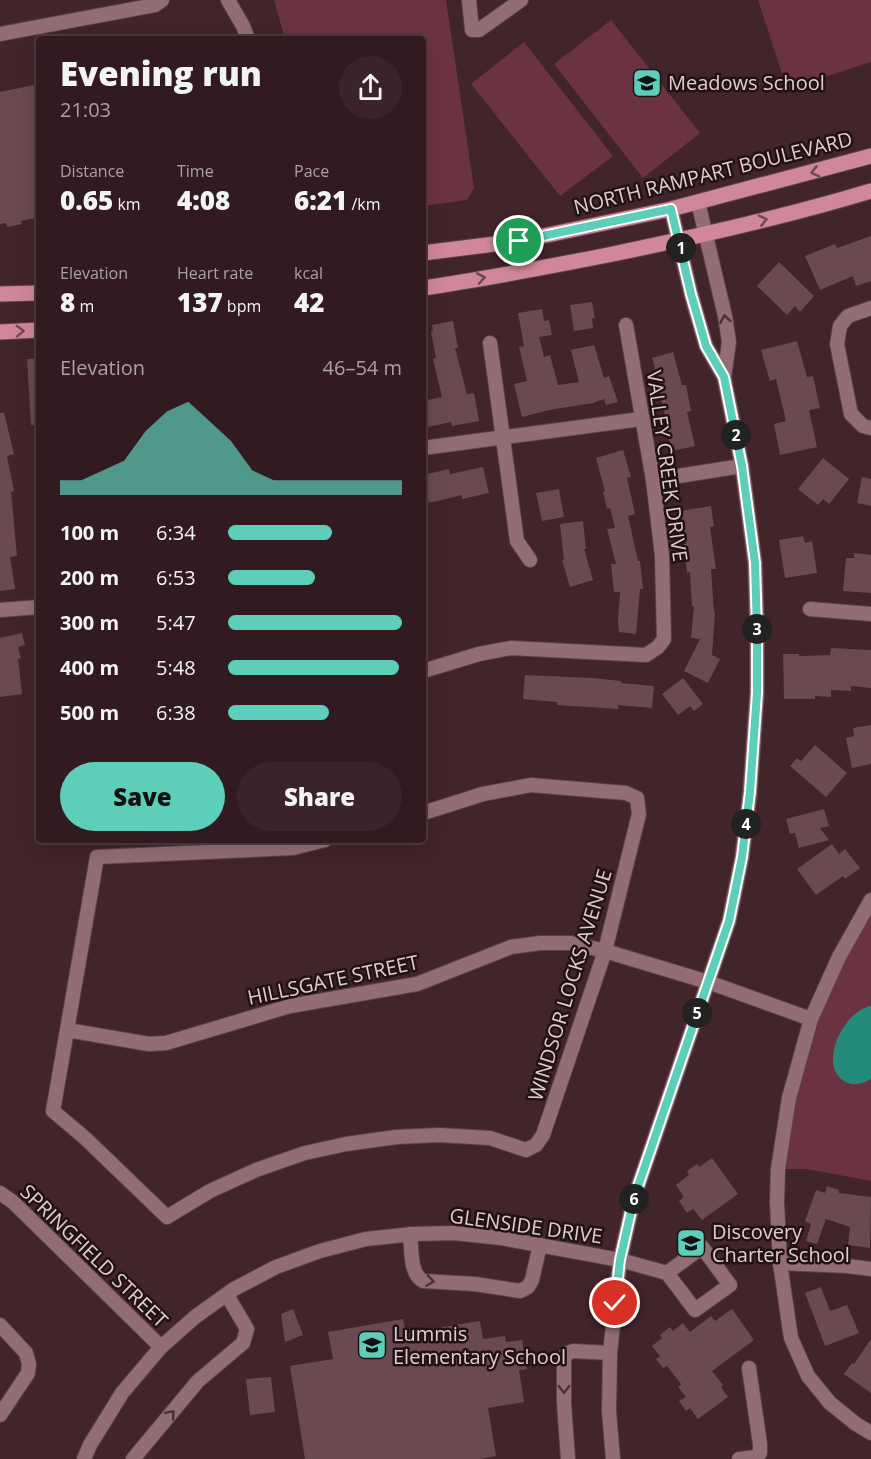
<!DOCTYPE html>
<meta charset="utf-8">
<style>
:root{--surface:#321b20;--page:#3a2429;--text:#f1f3f6;--muted:#a8a1a5;--line:#4d393e;--accent:#5dceb9}
body{margin:0;font-family:"Open Sans",sans-serif;background:var(--page);color:var(--text);height:100vh;display:flex;flex-direction:column;font-size:22px;white-space:nowrap}
*{box-sizing:border-box;margin:0}
p{font-size:20px;color:var(--muted)}
.icon{flex:none;width:33px;height:33px;fill:none;stroke:currentColor;stroke-width:2;stroke-linecap:round;stroke-linejoin:round}
.map{position:relative;flex:1;overflow:hidden}
.sheet{position:absolute;left:36px;top:36px;width:390px;height:807px;display:flex;flex-direction:column;background:var(--surface);border-radius:6px;box-shadow:0 6px 24px #0002,0 0 0 2px var(--line)}
.sheet>*{flex:none}
.pin{position:absolute;display:grid;place-items:center;width:51px;height:51px;color:#fff;margin:-26px;border:3px solid #fff;border-radius:50%;box-shadow:0 2px 6px #0007}
.km{position:absolute;width:30px;height:30px;margin:-15px;border-radius:50%;background:#222;color:#fff;font-size:16px;line-height:30px;text-align:center}
.round{display:grid;place-items:center;flex:none;width:63px;height:63px;border-radius:32px;background:var(--page)}
.overview{display:flex;align-items:center;justify-content:space-between;height:102px;padding:0 24px}
h1{font-size:33px;font-weight:800;line-height:45px}
.figures{display:grid;grid-template-columns:repeat(3,1fr);gap:9px;height:102px;padding:6px 24px}
.figures div{display:grid;align-content:center}
.figures b{font-size:26px;font-weight:800}
.figures small{font-size:16px;font-weight:400}
.figures p{font-size:16px}
.chart{height:168px;padding:12px 24px}
.chart p{display:flex;justify-content:space-between}
.chart svg{width:100%;height:108px;margin-top:6px;fill:var(--accent);opacity:.7}
.cta{display:flex;gap:12px;margin-top:auto;padding:12px 24px}
.cta a{flex:1;height:69px;border-radius:36px;background:var(--accent);color:#111;font-size:24px;font-weight:800;line-height:69px;text-align:center}
.cta a+a{background:var(--page);color:var(--text)}
ul{padding:0 24px;list-style:none;font-size:20px}
li{display:grid;grid-template-columns:96px 72px 1fr;align-items:center;height:45px}
li i{height:15px;border-radius:8px;background:var(--accent)}
.map>svg:first-child{display:block}
.green{fill:#6b3242}
.water{fill:#248a7a}
.building{fill:#6b4951}
.lines{fill:none;stroke-linecap:round;stroke-linejoin:round}
.minor-casing{stroke:#5c4148;stroke-width:16}
.major-casing{stroke:#5c4148;stroke-width:17}
.minor{stroke:#926d76;stroke-width:14}
.major{stroke:#cf8799;stroke-width:15}
.oneway{stroke:#6f4750}
.oneway2{stroke:#483237}
.route-casing{stroke:#fff;stroke-width:12}
.route{stroke:#5dceb9;stroke-width:8}
.labels{text-anchor:middle;stroke-width:5;stroke-linejoin:round;paint-order:stroke}
.poi-label{font-size:20px;fill:#e0cbcf;stroke:#201215;text-anchor:start}
.street-label{font-size:20px;fill:#e0cbcf;stroke:#201215}
</style>
<div class="map">
<svg width="871" height="1459" viewBox="0 0 871 1459">
<rect width="100%" height="100%" fill="#42242b"/>
<g class="green">
<polygon points="274,0 446,0 474,188 467,200 423,206 423,39 285,39"/>
<polygon points="758,0 871,0 871,62 787,89"/>
<polygon points="611,20 700,133 643,178 554,64"/>
<polygon points="524,42 613,156 560,196 471,84"/>
<polygon points="871,900 871,1181 807,1169 778,1169 811,1019"/>
</g>
<path class="water" d="M871,1006V1079C864,1083 856,1086 848,1083C815,1070 842,1011 871,1006Z"/>
<g class="building">
<polygon points="39,84 39,217 21,221 22,224 7,227 6,223 0,224 0,92"/>
<polygon points="871,236 871,281 856,286 853,276 820,290 805,256 835,244 837,248"/>
<polygon points="779,262 814,296 800,312 795,306 787,315 757,286"/>
<polygon points="592,302 595,318 592,318 593,328 574,331 570,305"/>
<polygon points="542,309 544,321 549,320 552,335 539,337 544,357 550,355 558,385 579,382 571,350 594,345 604,378 609,376 618,402 606,405 604,399 593,403 549,410 522,417 514,384 527,381 519,347 524,346 518,313"/>
<polygon points="453,321 458,348 455,348 467,394 474,393 479,421 452,426 451,422 423,428 423,401 442,397 433,359 436,358 431,332 433,331 432,325"/>
<polygon points="797,341 807,377 813,376 820,408 809,410 817,447 780,455 774,424 786,421 776,379 770,381 761,350"/>
<polygon points="673,352 682,385 686,385 691,411 687,412 695,446 672,451 665,424 667,424 659,390 661,390 652,358"/>
<polygon points="39,358 39,424 31,425 27,359"/>
<polygon points="0,413 4,413 14,454 7,456 14,491 11,492 17,556 10,557 15,589 0,591"/>
<polygon points="623,450 631,477 627,478 635,514 628,516 638,561 640,561 643,589 640,589 636,634 619,632 618,620 620,592 614,592 611,564 616,564 607,529 615,528 610,508 607,509 603,492 605,491 596,458"/>
<polygon points="823,458 849,479 829,504 823,499 818,505 798,489"/>
<polygon points="483,467 489,493 462,499 462,495 429,503 423,475 449,469 450,474"/>
<polygon points="862,477 871,479 871,506 857,503"/>
<polygon points="559,489 564,517 542,521 536,493"/>
<polygon points="711,506 714,526 710,527 716,569 711,569 714,612 715,612 712,655 720,659 708,683 684,671 700,639 691,638 694,606 692,606 690,572 687,573 684,544 686,544 680,511"/>
<polygon points="583,521 586,549 584,549 593,580 570,587 562,560 564,560 560,524"/>
<polygon points="803,536 805,543 812,541 817,573 785,578 779,540"/>
<polygon points="854,553 871,555 871,593 843,591 846,558 854,558"/>
<polygon points="22,633 25,645 18,647 21,658 18,659 22,694 0,697 0,638"/>
<polygon points="831,648 871,650 871,688 851,686 851,691 831,690 831,697 815,696 815,699 784,699 783,654 799,654 799,656 830,655"/>
<polygon points="525,675 593,678 621,681 621,683 654,686 652,708 618,705 618,709 557,705 557,702 523,699"/>
<polygon points="683,678 703,704 694,711 690,706 678,715 662,694"/>
<polygon points="871,725 871,764 852,768 846,738 854,736 853,728"/>
<polygon points="815,745 847,773 826,797 790,766 797,758 801,761"/>
<polygon points="824,809 829,826 820,828 829,840 799,848 795,833 790,834 786,819"/>
<polygon points="832,844 839,854 845,849 860,868 845,879 843,876 816,895 797,869"/>
<polygon points="712,1158 738,1194 702,1220 693,1209 687,1213 679,1201 684,1197 676,1185 689,1175 687,1171 697,1164 699,1167"/>
<polygon points="827,1186 839,1190 839,1193 871,1197 870,1248 848,1245 850,1227 826,1219 817,1244 806,1241 811,1224 805,1221 816,1190 825,1193"/>
<polygon points="821,1287 830,1311 847,1305 859,1333 825,1346 805,1293"/>
<polygon points="293,1309 303,1335 285,1342 281,1314"/>
<polygon points="732,1309 754,1340 712,1371 723,1385 721,1387 728,1397 698,1419 690,1408 686,1411 679,1401 686,1397 678,1387 681,1384 667,1366 663,1368 656,1359 660,1356 652,1346 662,1338 660,1335 670,1327 673,1331 683,1323 690,1332 711,1316 715,1321"/>
<polygon points="403,1319 406,1333 480,1321 483,1339 505,1336 506,1342 522,1340 527,1369 519,1370 524,1402 488,1408 496,1456 480,1459 305,1459 290,1366 333,1359 328,1332"/>
<polygon points="871,1339 871,1393 844,1374 852,1363 854,1364"/>
<polygon points="271,1377 275,1412 250,1415 246,1379"/>
</g>
<g class="lines">
<g class="minor-casing">
<g id="minor">
<polyline points="228,0 243,26 248,39"/>
<polyline points="469,0 472,30 479,30 521,0"/>
<polyline points="0,34 155,5 162,0"/>
<polyline points="671,209 691,294 706,346 724,377"/>
<polyline points="871,308 848,316 840,326 837,344 851,414 863,426 871,428"/>
<polyline points="490,343 517,541 530,560"/>
<polyline points="423,448 641,419"/>
<polyline points="653,480 742,466"/>
<polyline points="810,609 871,614"/>
<polyline points="0,610 39,607"/>
<polyline points="423,671 479,654 511,648 646,655 658,647 664,639 662,556 653,480 626,325"/>
<polyline points="325,840 293,848 97,857 53,1111 85,1138 167,1217 210,1191 256,1170 305,1153 346,1144 396,1137 439,1135 490,1138 526,1150 536,1145 543,1135 605,951 639,814 637,798 626,793 531,785 483,794 423,813"/>
<polyline points="871,900 839,957 811,1019 789,1098 778,1169 777,1202 780,1263 791,1338 808,1376 830,1403 856,1424 871,1433"/>
<polyline points="67,1030 149,1044 166,1043 290,1006 417,984 511,947 540,943 571,943 605,951 708,982 811,1019"/>
<polyline points="0,1193 13,1202 161,1347"/>
<path d="M410,1234C412,1248 409,1273 423,1281L475,1284L520,1291L528,1287L532,1280L540,1245"/>
<polyline points="780,1263 847,1266 871,1269"/>
<polyline points="0,1325 26,1353 29,1364 28,1373 0,1415"/>
<polyline points="84,1459 90,1445 122,1393 161,1347 195,1317 234,1289 276,1267 320,1251 366,1239 413,1234 454,1233 501,1238 620,1260 667,1273 695,1310 730,1285 702,1247 667,1273"/>
<polyline points="133,1459 198,1381 243,1343 247,1329 227,1295"/>
<polyline points="568,1459 564,1403 564,1360 566,1354 573,1351 610,1353"/>
<polyline points="613,1459 609,1411 610,1353 620,1260 634,1198 729,921 742,857 750,792 757,693 757,630 755,563 742,466 724,377 729,342 725,316 698,202"/>
<polyline points="739,1459 755,1457 760,1453 760,1444 749,1368"/>
</g>
</g>
<g class="major-casing">
<g id="major">
<polyline points="423,253 519,241 671,209 871,156"/>
<path d="M423,288C485,279 547,267 608,255C696,237 785,217 871,191"/>
<polyline points="0,294 39,293"/>
<polyline points="0,332 39,330"/>
</g>
</g>
<use href="#minor" class="minor"/>
<use href="#major" class="major"/>
</g>
<defs><path id="oneway-chevron" d="M-2-3.5L2.5 0L-2 3.5" fill="none" stroke-width="1.6" stroke-linecap="round" stroke-linejoin="round" transform="scale(1.5)"/></defs>
<g class="oneway">
<use href="#oneway-chevron" transform="translate(815 172) rotate(165)"/>
<use href="#oneway-chevron" transform="translate(763 220) rotate(-14)"/>
<use href="#oneway-chevron" transform="translate(481 278) rotate(-10)"/>
<use href="#oneway-chevron" transform="translate(20 331) rotate(-2)"/>
</g>
<g class="oneway2">
<use href="#oneway-chevron" transform="translate(725 319) rotate(-100)"/>
<use href="#oneway-chevron" transform="translate(430 1281) rotate(8)"/>
<use href="#oneway-chevron" transform="translate(564 1389) rotate(91)"/>
<use href="#oneway-chevron" transform="translate(171 1414) rotate(-50)"/>
</g>
<g class="lines">
<g class="route-casing">
<polyline id="route" points="519,241 671,209 691,294 706,346 724,377 742,466 755,563 757,630 757,693 750,792 742,857 729,921 634,1198 620,1260 615,1303"/>
</g>
<use href="#route" class="route"/>
</g>
<defs>
<g id="school-square" transform="scale(1.5)"><rect x="-9" y="-9" width="18" height="18" rx="4" fill="#5dceb9" stroke="#201215"/><path d="M0-5L7-2L0 1L-7-2ZM-4 1L0 2.5L4 1V4Q0 6-4 4Z" fill="#111"/></g>
</defs>
<g fill-rule="evenodd">
<use href="#school-square" x="647" y="83"/>
<use href="#school-square" x="691" y="1243"/>
<use href="#school-square" x="372" y="1345"/>
</g>
<g class="labels">
<g class="poi-label">
<text x="668" y="90">Meadows School</text>
<text x="712" y="1239">Discovery<tspan x="712" dy="23">Charter School</tspan></text>
<text x="393" y="1341">Lummis<tspan x="393" dy="23">Elementary School</tspan></text>
</g>
<g class="street-label">
<text transform="translate(713 173) rotate(-14)" y="7">NORTH RAMPART BOULEVARD</text>
<text transform="translate(667 466) rotate(82)" y="7">VALLEY CREEK DRIVE</text>
<text transform="translate(333 980) rotate(-12)" y="7">HILLSGATE STREET</text>
<text transform="translate(570 985) rotate(-73)" y="7">WINDSOR LOCKS AVENUE</text>
<text transform="translate(526 1226) rotate(8)" y="7">GLENSIDE DRIVE</text>
<text transform="translate(94 1256) rotate(44)" y="7">SPRINGFIELD STREET</text>
</g>
</g>
</svg>
<div class="pin" style="left:519px;top:241px;background:#1e9e55"><svg class="icon" aria-label="arrive" viewBox="0 0 24 24"><path d="M6 21V4h12l-3 4 3 4H6"/></svg></div>
<div class="pin" style="left:615px;top:1303px;background:#d93025"><svg class="icon" aria-label="check" viewBox="0 0 24 24"><path d="M5 12l5 5 9-10"/></svg></div>
<b class="km" style="left:681px;top:248px">1</b>
<b class="km" style="left:736px;top:435px">2</b>
<b class="km" style="left:757px;top:629px">3</b>
<b class="km" style="left:746px;top:824px">4</b>
<b class="km" style="left:697px;top:1013px">5</b>
<b class="km" style="left:634px;top:1199px">6</b>
<section class="sheet">
<div class="overview"><div><h1>Evening run</h1><p>21:03</p></div><a class="round"><svg class="icon" aria-label="share" viewBox="0 0 24 24"><path d="M12 15V3M7 8l5-5 5 5M5 13v7h14v-7"/></svg></a></div>
<div class="figures">
<div><p>Distance</p><b>0.65<small> km</small></b></div>
<div><p>Time</p><b>4:08</b></div>
<div><p>Pace</p><b>6:21<small> /km</small></b></div>
</div>
<div class="figures">
<div><p>Elevation</p><b>8<small> m</small></b></div>
<div><p>Heart rate</p><b>137<small> bpm</small></b></div>
<div><p>kcal</p><b>42</b></div>
</div>
<div class="chart"><p><span>Elevation</span>46–54 m</p>
<svg viewBox="0 0 160 44" preserveAspectRatio="none"><path d="M0 44V38L10 38L20 34L30 30L40 18L50 10L60 6L70 14L80 22L90 34L100 38L110 38L120 38L130 38L140 38L150 38L160 38V44z"/></svg>
</div>
<ul>
<li><b>100 m</b>6:34<i style="width:60%"></i></li>
<li><b>200 m</b>6:53<i style="width:50%"></i></li>
<li><b>300 m</b>5:47<i style="width:100%"></i></li>
<li><b>400 m</b>5:48<i style="width:98%"></i></li>
<li><b>500 m</b>6:38<i style="width:58%"></i></li>
</ul>
<div class="cta"><a>Save</a><a>Share</a></div>
</section>
</div>
